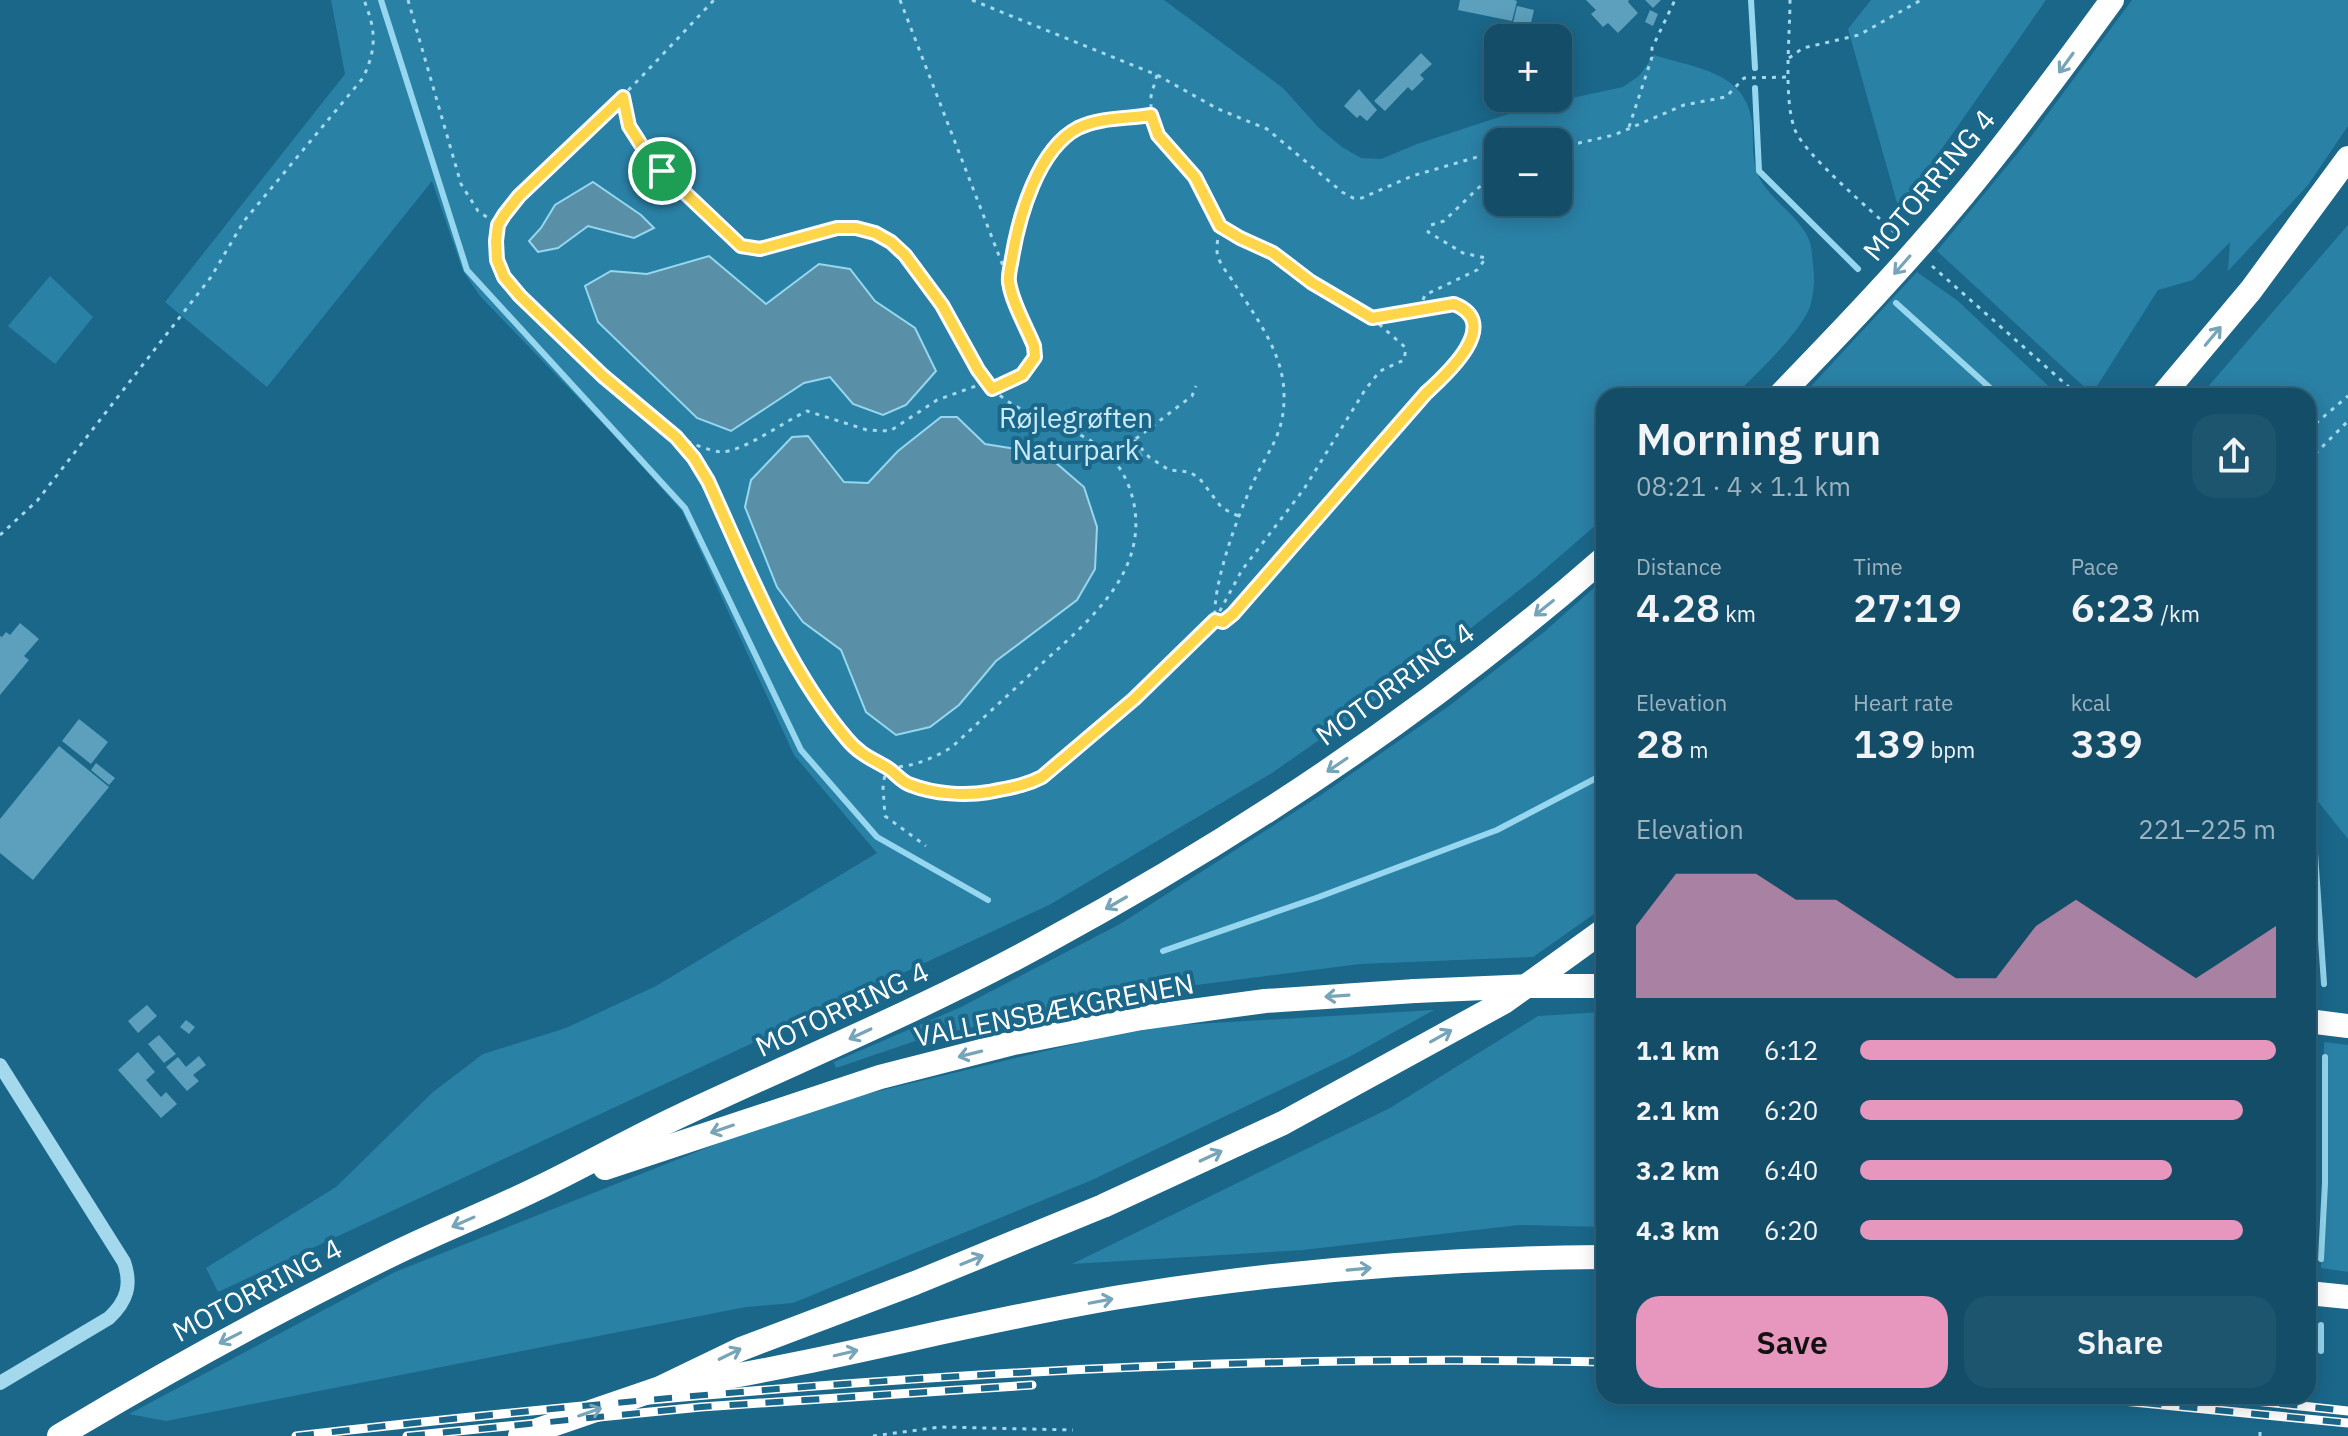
<!DOCTYPE html>
<meta charset="utf-8">
<style>
:root{--surface:#144d68;--page:#1d546e;--text:#f1f3f6;--muted:#9db4c0;--line:#33647c;--accent:#e797bd}
body{margin:0;font-family:"IBM Plex Sans",sans-serif;background:var(--page);color:var(--text);height:100vh;display:flex;flex-direction:column;font-size:30px;white-space:nowrap}
*{box-sizing:border-box;margin:0}
p{font-size:26px;color:var(--muted)}
.icon{flex:none;width:44px;height:44px;fill:none;stroke:currentColor;stroke-width:2;stroke-linecap:round;stroke-linejoin:round}
.map{position:relative;flex:1;overflow:hidden}
.side{position:absolute;left:1596px;top:388px;width:720px;height:1016px;display:flex;flex-direction:column;background:var(--surface);border-radius:24px;box-shadow:0 4px 20px #0003,0 0 0 2px var(--line)}
.side>*{flex:none}
.buttons{position:absolute;left:1484px;top:24px;display:grid;gap:16px}
.buttons a{display:grid;place-items:center;width:88px;height:88px;border-radius:16px;background:var(--surface);box-shadow:0 4px 20px #0003,0 0 0 2px var(--line);font-size:40px}
.pin{position:absolute;display:grid;place-items:center;width:68px;height:68px;color:#fff;margin:-34px;border:4px solid #fff;border-radius:50%;box-shadow:0 2px 8px #0007}
.round{display:grid;place-items:center;flex:none;width:84px;height:84px;border-radius:24px;background:var(--page)}
.overview{display:flex;align-items:center;justify-content:space-between;height:136px;padding:0 40px}
h1{font-size:44px;font-weight:600;line-height:60px}
.metrics{display:grid;grid-template-columns:repeat(3,1fr);gap:12px;height:136px;padding:8px 40px}
.metrics div{display:grid;align-content:center}
.metrics b{font-size:40px;font-weight:600}
.metrics small{font-size:22px;font-weight:400}
.metrics p{font-size:22px}
.chart{height:224px;padding:16px 40px}
.chart p{display:flex;justify-content:space-between}
.chart svg{width:100%;height:144px;margin-top:8px;fill:var(--accent);opacity:.7}
.primary-button{display:flex;gap:16px;margin-top:auto;padding:16px 40px}
.primary-button a{flex:1;height:92px;border-radius:24px;background:var(--accent);color:#111;font-size:32px;font-weight:600;line-height:92px;text-align:center}
.primary-button a+a{background:var(--page);color:var(--text)}
ul{padding:0 40px;list-style:none;font-size:26px}
li{display:grid;grid-template-columns:128px 96px 1fr;align-items:center;height:60px}
li i{height:20px;border-radius:10px;background:var(--accent)}
.map>svg:first-child{display:block}
.green{fill:#2a81a6;fill-rule:evenodd}
.water{fill:#5990a7;stroke:#96d7ef;stroke-width:2}
.lines{fill:none;stroke-linecap:round;stroke-linejoin:round}
.stream{stroke:#96d7ef;stroke-width:6}
.building{fill:#5ca0bd}
.path{stroke:#a3d8ed;stroke-width:3;stroke-dasharray:4 6;stroke-linecap:butt}
.minor{stroke:#a3d8ed;stroke-width:14}
.highway{stroke:#fff;stroke-width:24}
.rail-casing{stroke:#fff;stroke-width:9}
.rail{stroke:#1a678a;stroke-width:6;stroke-dasharray:18;stroke-linecap:butt}
.highway-bridge{stroke:#fff;stroke-width:24}
.oneway{stroke:#76a4b9}
.route-casing{stroke:#fff;stroke-width:16}
.route{stroke:#ffd54a;stroke-width:10}
.labels{text-anchor:middle;stroke-width:8;stroke-linejoin:round;paint-order:stroke}
.street-label{font-size:28px;fill:#fff;stroke:#1a678a}
.park-label{font-size:28px;fill:#c9ebf9;stroke:#1a678a}
</style>
<div class="map">
<svg width="2348" height="1436" viewBox="0 0 2348 1436">
<rect width="100%" height="100%" fill="#1a678a"/>
<g class="green">
<path d="M331,0H1164L1283,88L1319,128L1342,147L1361,158L1381,159L1417,144L1530,107L1623,87L1639,76L1654,55C1694,68 1745,71 1752,121C1754,139 1751,159 1758,175C1769,198 1792,211 1805,232C1812,243 1812,253 1813,266C1815,278 1814,291 1811,303C1805,329 1754,376 1734,396H1604V518L1537,576L1409,677L1272,773L1049,905L218,1292L206,1268L336,1187L433,1092L483,1054L566,1028L656,986L877,853L794,755L682,511L611,432L480,296L463,271L432,181L267,387L165,302L345,74ZM1498,142H1558V202H1498Z"/>
<polygon points="1871,0 2046,0 1899,210 1848,29"/>
<polygon points="2132,0 2348,0 2348,126 2308,185 2228,271 2230,242 2193,280 2158,290 2092,394 1937,251 2027,142"/>
<polygon points="2348,225 2348,839 2308,789 2308,396 2200,396"/>
<polygon points="1917,272 1958,301 2059,396 1802,396"/>
<polygon points="50,276 93,317 55,364 8,326"/>
<polygon points="1604,579 1604,907 1533,957 1360,964 1111,996 924,1038 836,1068 834,1062 961,1007 1120,924 1321,795 1449,706 1544,632"/>
<polygon points="1434,1010 1349,1057 1092,1180 793,1303 746,1307 166,1421 129,1414 395,1272 804,1109 1145,1027"/>
<polygon points="1604,1012 1604,1227 1519,1225 1303,1250 1072,1264 1390,1108 1538,1016"/>
<polygon points="2324,1042 2348,1045 2348,1272 2321,1268"/>
</g>
<g class="water">
<polygon points="593,182 641,215 654,228 634,238 588,226 558,248 538,252 529,241 541,228 555,205"/>
<polygon points="709,256 766,304 819,264 850,269 875,301 915,328 936,371 906,405 883,415 853,404 830,377 804,383 731,431 697,418 598,322 585,286 611,271 647,274"/>
<polygon points="941,417 957,417 985,444 1016,449 1056,463 1084,487 1097,527 1095,569 1077,600 996,661 959,705 930,727 896,735 866,712 841,650 803,622 777,587 745,507 751,480 792,437 808,436 844,482 868,483 898,451"/>
</g>
<g class="lines">
<g class="stream">
<polyline points="381,0 467,270 685,508 801,750 877,837 988,900"/>
<polyline points="1751,0 1755,68"/>
<polyline points="1755,88 1759,171 1858,269"/>
<polyline points="1896,303 1999,396"/>
<polyline points="2308,809 2313,824 2324,984"/>
<polyline points="1163,951 1316,898 1497,830 1604,774"/>
<polyline points="2321,1259 2325,1183 2325,1057"/>
<polyline points="2321,1325 2321,1351"/>
</g>
</g>
<g class="building">
<polygon points="1460,0 1514,0 1517,1 1512,21 1458,10"/>
<polygon points="1586,0 1629,0 1628,2 1638,13 1618,33 1608,23 1603,27 1591,14 1596,10"/>
<polygon points="1645,0 1661,0 1653,8"/>
<polygon points="1517,6 1534,10 1530,27 1513,23"/>
<polygon points="1650,10 1658,14 1653,26 1645,22"/>
<polygon points="1421,53 1432,64 1420,75 1424,79 1412,91 1408,87 1385,111 1374,101"/>
<polygon points="1359,89 1377,110 1367,121 1360,115 1357,118 1344,106"/>
<polygon points="1139,448 1143,456 1135,461 1130,454"/>
<polygon points="20,623 39,639 24,656 29,660 0,695 0,636 2,637 6,632 10,635"/>
<polygon points="79,719 108,742 91,764 62,741"/>
<polygon points="59,746 109,787 33,880 0,853 0,819"/>
<polygon points="96,763 115,778 109,785 91,770"/>
<polygon points="147,1005 157,1016 138,1033 128,1021"/>
<polygon points="186,1020 195,1027 189,1034 180,1027"/>
<polygon points="159,1035 176,1054 164,1063 148,1044"/>
<polygon points="138,1052 155,1072 146,1080 161,1097 166,1092 177,1104 161,1118 118,1070"/>
<polygon points="199,1056 206,1065 193,1075 199,1081 187,1091 166,1067 178,1057 186,1067"/>
</g>
<g class="lines">
<g class="path">
<polyline points="408,0 461,184 478,211 498,225"/>
<polyline points="900,0 1034,346 1035,357 1022,375 993,388"/>
<polyline points="972,0 1157,75 1218,109 1267,129 1342,192 1353,198 1362,198 1412,176 1498,151"/>
<path d="M1790,0C1790,35 1783,99 1795,130C1806,156 1870,209 1894,232"/>
<polyline points="1789,58 1803,48 1859,35 1921,0"/>
<path d="M1157,75L1151,96V115L1158,135L1195,177L1220,226L1273,253L1311,282L1372,318L1454,304C1503,323 1447,374 1426,393L1233,614L1223,622L1215,620C1212,586 1237,517 1252,485C1268,449 1285,436 1284,393C1283,352 1255,316 1234,283C1229,275 1220,265 1218,256C1215,248 1219,235 1220,226"/>
<path d="M623,97C625,106 626,117 630,126C645,164 685,193 714,221C722,228 731,240 741,246C745,248 754,249 758,249C766,249 775,245 782,243C813,235 845,220 876,234C934,259 952,345 991,387C1023,422 1078,422 1111,457C1124,471 1133,492 1135,511C1144,580 1080,628 1036,669C1008,695 980,721 952,747C932,759 900,774 876,763C854,753 840,729 826,710C777,639 744,560 708,481C677,430 631,403 589,362C564,339 503,290 497,259C494,246 496,229 502,217C522,185 568,149 596,122C637,83 675,41 714,0"/>
<polyline points="1629,127 1652,57 1652,48 1675,0"/>
<polyline points="1558,144 1579,143 1614,135 1684,105 1726,97 1744,78 1789,77"/>
<polyline points="1932,266 2079,396"/>
<path d="M1009,277C1017,228 1034,141 1090,123C1109,117 1131,118 1151,115"/>
<polyline points="1419,309 1425,295 1477,270 1486,258 1463,253 1428,232 1431,225 1444,221 1498,169"/>
<polyline points="2308,430 2348,396"/>
<path d="M678,438C690,442 708,451 721,452C743,452 785,421 807,411L867,430L890,431L937,400L987,382"/>
<polyline points="1134,440 1149,457 1169,470 1190,472 1200,479 1222,508 1240,517"/>
<polyline points="1112,457 1192,396 1196,386"/>
<polyline points="2308,461 2348,421"/>
<path d="M0,535L37,501L211,277L244,221L363,78C377,48 376,30 364,0"/>
<path d="M886,766C893,773 902,782 911,785C951,800 1004,797 1042,777L1134,699L1215,620L1242,570L1304,489L1365,390L1380,371L1404,360L1406,348L1372,318"/>
<polyline points="886,766 883,788 885,816 926,846"/>
<polyline points="2308,888 2310,927 2308,933"/>
<polyline points="2260,1432 2260,1436"/>
<polyline points="873,1436 940,1427 1073,1430"/>
</g>
<path class="minor" d="M0,1065L124,1262C132,1285 127,1301 109,1318L0,1383"/>
<g class="highway">
<path d="M1779,396C1843,330 1906,264 1964,194C2016,131 2064,66 2112,0"/>
<polyline points="2162,396 2251,290 2348,158"/>
<polyline points="2308,1021 2348,1026"/>
<polyline points="605,1168 880,1077 1013,1043 1141,1018 1265,1001 1415,991"/>
<polyline points="2308,1293 2348,1297"/>
<path d="M686,1384C832,1361 975,1321 1120,1297C1279,1271 1443,1258 1604,1257"/>
<path d="M59,1436C164,1373 271,1314 381,1260C432,1234 485,1214 536,1189C584,1166 631,1139 680,1116C801,1059 926,1008 1044,943C1243,835 1433,708 1604,558"/>
<polyline points="520,1436 660,1388 741,1349 915,1283 1103,1206 1283,1123 1504,1002 1604,930"/>
</g>
<g class="rail-casing">
<g id="rail">
<polyline points="2072,1396 2348,1423"/>
<polyline points="2208,1396 2348,1411"/>
<path d="M296,1436C729,1387 1167,1352 1604,1362"/>
<polyline points="407,1436 701,1407 1032,1385"/>
</g>
</g>
<use href="#rail" class="rail"/>
<polyline class="highway-bridge" points="1415,991 1531,986 1604,986"/>
</g>
<defs><path id="oneway-shaft" d="M-6 0H5M1.5-3L5.5 0L1.5 3" fill="none" stroke-width="1.6" stroke-linecap="round" stroke-linejoin="round" transform="scale(2)"/></defs>
<g class="oneway">
<use href="#oneway-shaft" transform="translate(2066 63) rotate(126)"/>
<use href="#oneway-shaft" transform="translate(1902 265) rotate(131)"/>
<use href="#oneway-shaft" transform="translate(2213 336) rotate(-50)"/>
<use href="#oneway-shaft" transform="translate(1544 608) rotate(141)"/>
<use href="#oneway-shaft" transform="translate(1337 765) rotate(146)"/>
<use href="#oneway-shaft" transform="translate(1116 903) rotate(150)"/>
<use href="#oneway-shaft" transform="translate(1337 996) rotate(176)"/>
<use href="#oneway-shaft" transform="translate(860 1034) rotate(155)"/>
<use href="#oneway-shaft" transform="translate(1441 1036) rotate(-29)"/>
<use href="#oneway-shaft" transform="translate(970 1054) rotate(166)"/>
<use href="#oneway-shaft" transform="translate(722 1129) rotate(161)"/>
<use href="#oneway-shaft" transform="translate(1211 1156) rotate(-25)"/>
<use href="#oneway-shaft" transform="translate(463 1222) rotate(156)"/>
<use href="#oneway-shaft" transform="translate(972 1260) rotate(-22)"/>
<use href="#oneway-shaft" transform="translate(1359 1269) rotate(-5)"/>
<use href="#oneway-shaft" transform="translate(1101 1301) rotate(-11)"/>
<use href="#oneway-shaft" transform="translate(230 1338) rotate(153)"/>
<use href="#oneway-shaft" transform="translate(846 1353) rotate(-13)"/>
<use href="#oneway-shaft" transform="translate(730 1354) rotate(-26)"/>
<use href="#oneway-shaft" transform="translate(590 1412) rotate(-19)"/>
</g>
<g class="lines">
<g class="route-casing">
<path id="route" d="M623,97L629,126L645,151L662,171L741,246L760,249L837,228H856L875,233L891,242L905,255L942,305L978,370L992,389L1022,375L1035,357L1034,346C1026,326 1012,303 1009,282C1008,275 1011,265 1012,258C1019,216 1038,149 1078,128C1101,117 1127,119 1151,115L1158,135L1195,177L1220,226L1240,238L1273,253L1311,282L1372,318L1454,304C1503,323 1447,374 1426,393L1233,614L1223,622L1215,620L1134,699L1042,777C1025,786 1008,788 989,792C965,796 934,794 911,785C901,782 895,772 886,767C872,759 858,753 847,739C785,666 748,568 708,481L694,458L676,437L603,376L520,296L504,277L497,260L496,241L498,225L504,215L519,196Z"/>
</g>
<use href="#route" class="route"/>
</g>
<g class="labels">
<g class="street-label">
<text transform="translate(1929 185) rotate(-50)" y="10">MOTORRING 4</text>
<text transform="translate(1395 684) rotate(-36)" y="10">MOTORRING 4</text>
<text transform="translate(842 1009) rotate(-25)" y="10">MOTORRING 4</text>
<text transform="translate(1054 1010) rotate(-11)" y="10">VALLENSBÆKGRENEN</text>
<text transform="translate(257 1290) rotate(-28)" y="10">MOTORRING 4</text>
</g>
<g class="park-label">
<text x="1076" y="428">Røjlegrøften<tspan x="1076" dy="32">Naturpark</tspan></text>
</g>
</g>
</svg>
<div class="buttons">
<a>+</a>
<a>−</a>
</div>
<div class="pin" style="left:662px;top:171px;background:#1e9e55"><svg class="icon" aria-label="arrive" viewBox="0 0 24 24"><path d="M6 21V4h12l-3 4 3 4H6"/></svg></div>
<section class="side">
<div class="overview"><div><h1>Morning run</h1><p>08:21 · 4 × 1.1 km</p></div><a class="round"><svg class="icon" aria-label="share" viewBox="0 0 24 24"><path d="M12 15V3M7 8l5-5 5 5M5 13v7h14v-7"/></svg></a></div>
<div class="metrics">
<div><p>Distance</p><b>4.28<small> km</small></b></div>
<div><p>Time</p><b>27:19</b></div>
<div><p>Pace</p><b>6:23<small> /km</small></b></div>
</div>
<div class="metrics">
<div><p>Elevation</p><b>28<small> m</small></b></div>
<div><p>Heart rate</p><b>139<small> bpm</small></b></div>
<div><p>kcal</p><b>339</b></div>
</div>
<div class="chart"><p><span>Elevation</span>221–225 m</p>
<svg viewBox="0 0 160 44" preserveAspectRatio="none"><path d="M0 44V22L10 6L20 6L30 6L40 14L50 14L60 22L70 30L80 38L90 38L100 22L110 14L120 22L130 30L140 38L150 30L160 22V44z"/></svg>
</div>
<ul>
<li><b>1.1 km</b>6:12<i style="width:100%"></i></li>
<li><b>2.1 km</b>6:20<i style="width:92%"></i></li>
<li><b>3.2 km</b>6:40<i style="width:75%"></i></li>
<li><b>4.3 km</b>6:20<i style="width:92%"></i></li>
</ul>
<div class="primary-button"><a>Save</a><a>Share</a></div>
</section>
</div>
